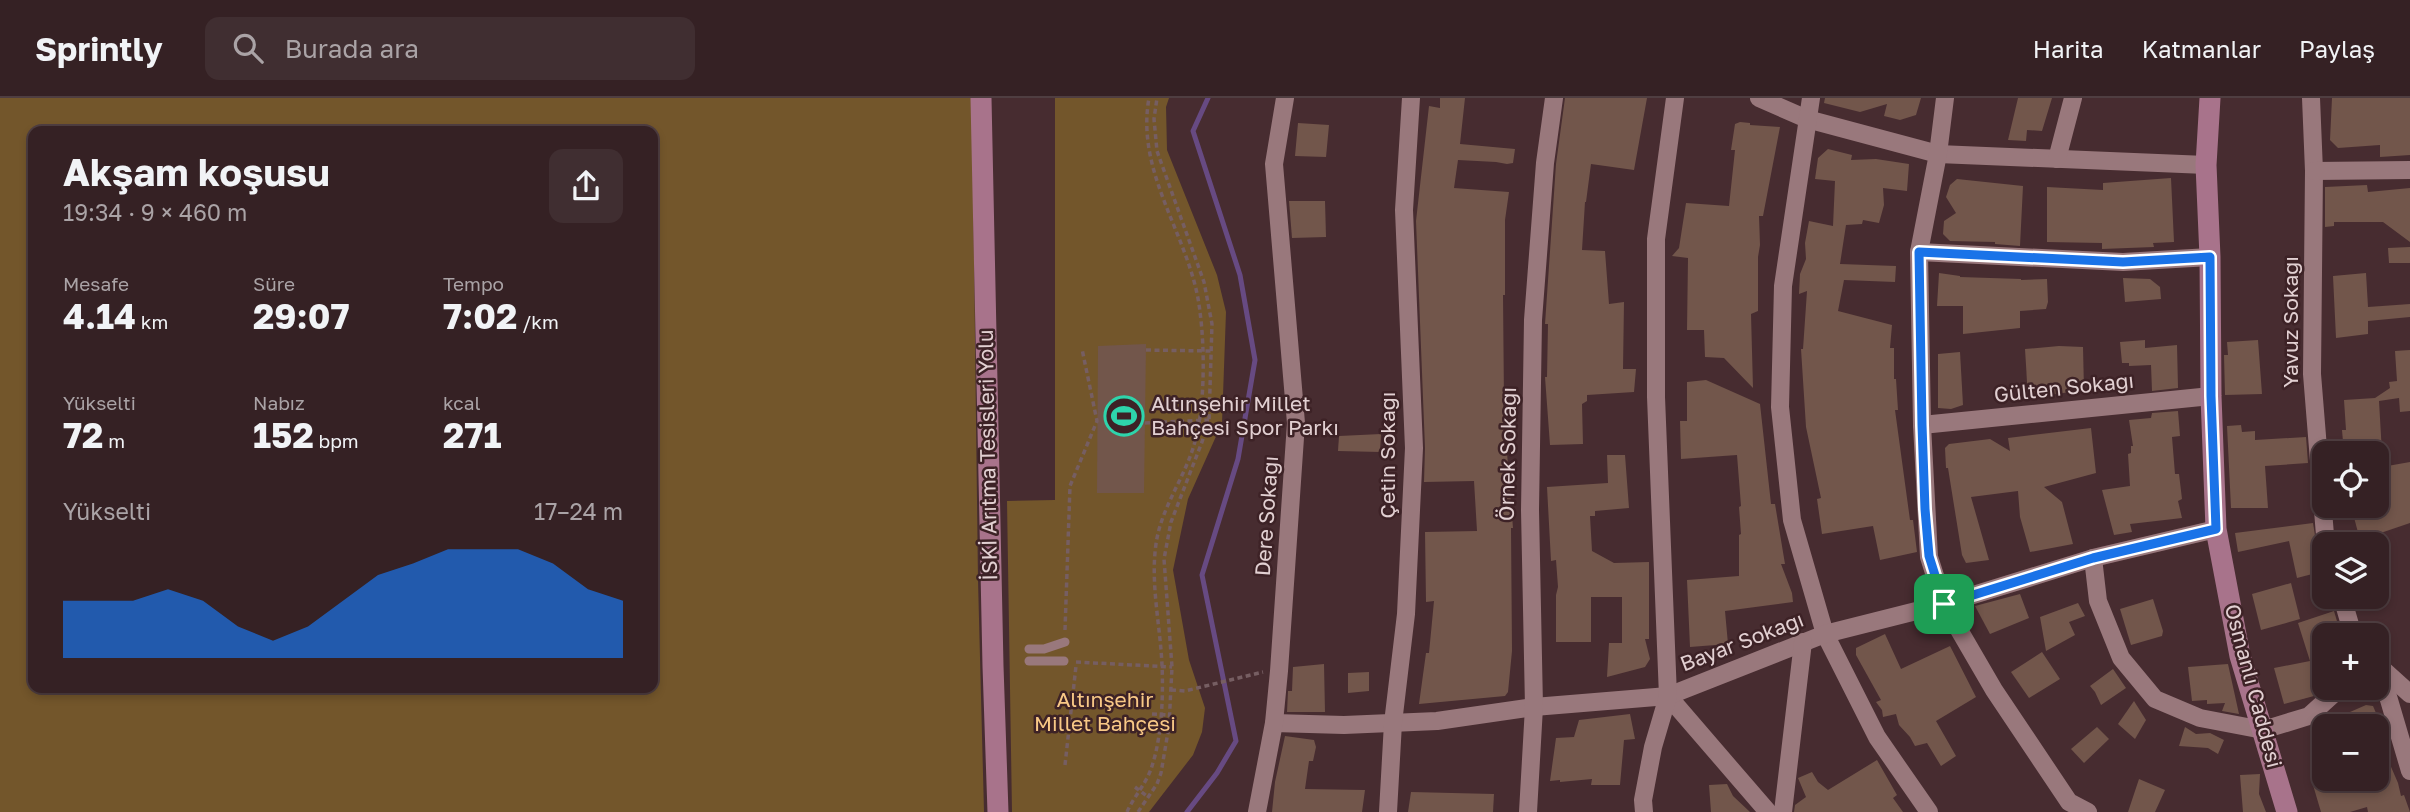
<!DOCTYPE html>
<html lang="tr">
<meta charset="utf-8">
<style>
:root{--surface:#352124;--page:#402e31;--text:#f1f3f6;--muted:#aaa3a6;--line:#4f3e41;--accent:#1a73e8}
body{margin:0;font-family:"Golos Text",sans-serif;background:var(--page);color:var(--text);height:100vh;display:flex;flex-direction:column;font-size:26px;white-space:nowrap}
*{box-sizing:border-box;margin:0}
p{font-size:23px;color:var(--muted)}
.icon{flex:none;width:38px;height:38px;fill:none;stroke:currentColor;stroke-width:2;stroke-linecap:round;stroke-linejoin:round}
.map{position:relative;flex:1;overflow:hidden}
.side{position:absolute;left:28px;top:28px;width:630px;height:567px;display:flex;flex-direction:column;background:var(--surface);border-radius:14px;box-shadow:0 4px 10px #0003,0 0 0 2px var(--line)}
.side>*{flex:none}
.buttons{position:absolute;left:2312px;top:343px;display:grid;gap:14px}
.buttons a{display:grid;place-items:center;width:77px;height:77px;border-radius:14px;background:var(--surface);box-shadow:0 4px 10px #0003,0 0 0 2px var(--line);font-size:35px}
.pin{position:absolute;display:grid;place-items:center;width:60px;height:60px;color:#fff;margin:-30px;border-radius:14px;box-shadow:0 4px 10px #0006}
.round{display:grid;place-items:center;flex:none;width:74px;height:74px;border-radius:14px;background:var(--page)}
.summary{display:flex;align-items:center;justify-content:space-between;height:119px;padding:0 35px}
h1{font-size:38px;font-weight:700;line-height:52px}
.stats{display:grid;grid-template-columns:repeat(3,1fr);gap:10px;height:119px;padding:7px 35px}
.stats div{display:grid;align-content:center}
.stats b{font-size:35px;font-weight:700}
.stats small{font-size:19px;font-weight:400}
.stats p{font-size:19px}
.chart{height:196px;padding:14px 35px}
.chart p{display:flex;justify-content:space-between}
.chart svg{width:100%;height:126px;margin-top:7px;fill:var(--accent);opacity:.7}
header{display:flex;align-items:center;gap:42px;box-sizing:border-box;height:98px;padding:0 35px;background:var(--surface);border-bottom:2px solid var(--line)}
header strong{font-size:33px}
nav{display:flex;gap:38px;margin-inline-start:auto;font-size:24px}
.search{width:490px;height:63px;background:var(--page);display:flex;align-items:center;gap:18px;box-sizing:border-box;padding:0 24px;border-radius:14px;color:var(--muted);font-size:26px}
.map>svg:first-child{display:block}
.green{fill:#73562b;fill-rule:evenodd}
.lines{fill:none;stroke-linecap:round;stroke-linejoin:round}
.stream{stroke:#674a82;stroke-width:5}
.building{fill:#72564b}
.path{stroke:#765e62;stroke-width:3.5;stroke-dasharray:5 3.5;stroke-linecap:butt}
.lane{stroke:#99787c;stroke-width:9}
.street{stroke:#99787c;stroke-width:18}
.secondary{stroke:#a8738b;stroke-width:21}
.route-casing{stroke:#fff;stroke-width:14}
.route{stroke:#1a73e8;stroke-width:9}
.labels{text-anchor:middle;stroke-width:5;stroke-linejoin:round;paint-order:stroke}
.street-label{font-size:21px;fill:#e2d0d2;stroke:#3d2226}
.poi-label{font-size:21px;fill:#e2d0d2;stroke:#3d2226;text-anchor:start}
.park-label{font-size:21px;fill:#f8c886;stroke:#3d2226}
</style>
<header>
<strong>Sprintly</strong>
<div class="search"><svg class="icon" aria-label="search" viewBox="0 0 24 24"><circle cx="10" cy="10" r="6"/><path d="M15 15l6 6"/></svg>Burada ara</div>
<nav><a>Harita</a><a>Katmanlar</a><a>Paylaş</a></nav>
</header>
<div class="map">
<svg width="2410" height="714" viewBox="0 0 2410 714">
<rect width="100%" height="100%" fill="#472c30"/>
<g class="green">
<path d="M0,0H972L978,482L984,714H0ZM33,33H653V590H33Z"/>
<polygon points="1055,0 1169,0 1166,9 1167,52 1217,177 1226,214 1222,325 1188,401 1173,472 1189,562 1205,610 1202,634 1193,657 1149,714 1012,714 1007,403 1055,402"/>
</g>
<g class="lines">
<polyline class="stream" points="1187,714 1217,675 1236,643 1202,477 1238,361 1255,262 1240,177 1193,33 1208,0"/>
</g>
<g class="building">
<polygon points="1440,0 1465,0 1460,46 1515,51 1513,65 1507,66 1496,64 1458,62 1454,90 1509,94 1505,122 1505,197 1503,197 1504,304 1503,304 1513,430 1511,430 1512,553 1508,594 1505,598 1419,606 1426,555 1429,555 1434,503 1426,504 1425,434 1477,433 1474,383 1424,384 1425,350 1416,123 1429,8 1440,10"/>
<polygon points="1565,0 1647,0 1634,72 1591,66 1586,104 1585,104 1582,152 1605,153 1609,206 1624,204 1623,271 1636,271 1634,294 1587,297 1587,303 1582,306 1583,346 1550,347 1545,279 1547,279 1548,226 1545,226 1556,66"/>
<polygon points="1825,0 1921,0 1916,17 1900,22 1884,18 1887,6 1860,14 1824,5"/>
<polygon points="2018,0 2052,0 2042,33 2027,32 2026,43 2008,42"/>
<polygon points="2332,0 2410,0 2410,57 2380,59 2380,47 2338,50 2330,42"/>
<polygon points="1740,24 1750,25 1750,27 1780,29 1763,118 1759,118 1760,147 1758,159 1758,213 1751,216 1753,290 1724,260 1705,259 1704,232 1687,232 1688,160 1672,158 1679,150 1686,105 1729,108 1735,52 1731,52 1735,26"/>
<polygon points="1298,25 1329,27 1326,59 1295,58"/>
<polygon points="1828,51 1852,57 1851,62 1876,61 1909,66 1907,93 1883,90 1884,107 1879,125 1863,122 1862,126 1846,127 1840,166 1896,168 1895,184 1844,182 1838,213 1892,227 1890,250 1894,250 1894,281 1896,281 1898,312 1895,312 1910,422 1913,422 1917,454 1880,462 1873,428 1822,436 1817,401 1821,400 1806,329 1801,251 1803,251 1807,193 1799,196 1800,176 1806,161 1805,145 1809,123 1833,128 1835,83 1815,81 1818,60"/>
<polygon points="2171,80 2174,144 2153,145 2154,149 2102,151 2102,145 2047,144 2047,89 2103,92 2103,85"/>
<polygon points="1957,81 2023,88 2020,148 1995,146 1995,144 1950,143 1943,136 1944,123 1956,115 1946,99 1950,87"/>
<polygon points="2367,87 2368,94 2410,90 2410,144 2383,124 2334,124 2334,128 2325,129 2325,89"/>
<polygon points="1289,103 1325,103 1326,139 1292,140"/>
<polygon points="2410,149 2410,165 2389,165 2388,150"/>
<polygon points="1939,175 1960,178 1960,179 2021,181 2021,182 2047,181 2048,204 2046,211 2020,213 2020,230 1963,236 1963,208 1937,208"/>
<polygon points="2366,175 2368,209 2410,206 2410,219 2368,223 2368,236 2336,240 2333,178"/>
<polygon points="2123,180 2150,181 2160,189 2161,201 2125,204"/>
<polygon points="2145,242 2145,250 2177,247 2178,290 2152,293 2151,267 2129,268 2129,265 2122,265 2120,244"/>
<polygon points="2258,242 2262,296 2225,297 2224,257 2228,257 2227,244"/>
<polygon points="1146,246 1144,395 1097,395 1098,248"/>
<polygon points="2059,248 2083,249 2084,292 2028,300 2025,251"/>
<polygon points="2410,252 2410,313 2400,314 2399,300 2379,303 2382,355 2344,355 2342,332 2346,332 2344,302 2375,300 2390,290 2389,284 2397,283 2395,253"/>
<polygon points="1960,254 1963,307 1951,311 1938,310 1938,256"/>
<polygon points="1706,282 1760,306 1771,406 1775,406 1785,466 1781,466 1792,495 1793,504 1725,513 1728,546 1690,549 1687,482 1739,478 1739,437 1741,436 1739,409 1741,408 1737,357 1681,361 1680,323 1687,323 1687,284"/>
<polygon points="2178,313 2180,338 2172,339 2175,376 2179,376 2182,401 2178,403 2182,420 2130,426 2132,434 2114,437 2102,392 2130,388 2128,356 2131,355 2131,348 2133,348 2129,322 2151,320 2152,315"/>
<polygon points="2241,327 2242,334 2255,333 2255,342 2306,339 2308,365 2265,368 2268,410 2231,410 2227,328"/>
<polygon points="2091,330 2096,375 2044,389 2062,404 2073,446 2030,454 2020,419 2018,393 1971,399 1989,462 1966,465 1962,457 1948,370 1946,370 1945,350 1949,346 1990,341 2010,353 2008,340"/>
<polygon points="1381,336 1380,354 1338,353 1339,338"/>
<polygon points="1607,357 1625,357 1629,410 1595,413 1595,418 1590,418 1592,453 1614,465 1649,464 1649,541 1645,541 1650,561 1645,569 1607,579 1609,545 1622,545 1622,499 1591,499 1591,544 1556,544 1556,497 1558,489 1556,462 1551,463 1547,389 1608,385"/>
<polygon points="2410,364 2410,425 2360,442 2351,408 2376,408 2376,370"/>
<polygon points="2313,425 2317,450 2324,456 2324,473 2297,480 2289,443 2238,454 2235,435"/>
<polygon points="2291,485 2300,521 2261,532 2252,496"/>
<polygon points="2020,496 2029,520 1990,536 1975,508"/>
<polygon points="2153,501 2163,533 2162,538 2131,547 2120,511"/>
<polygon points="2078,505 2085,518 2069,524 2075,537 2046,553 2040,519"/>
<polygon points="2334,513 2341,537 2324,537 2324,589 2320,592 2317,584 2311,586 2314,598 2284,606 2274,570 2310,563 2298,525"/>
<polygon points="1885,536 1901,571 1950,548 1976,599 1936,623 1956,658 1941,668 1927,645 1915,648 1910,639 1899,627 1896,616 1883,619 1882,612 1876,604 1881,602 1856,557 1856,550"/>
<polygon points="2042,554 2060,581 2029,600 2011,574"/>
<polygon points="1324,566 1325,614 1287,614 1288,593 1292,593 1293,569"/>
<polygon points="2228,566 2239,616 2222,613 2225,605 2207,606 2207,602 2192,603 2188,569"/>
<polygon points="2113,571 2126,590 2101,607 2095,594 2090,588"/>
<polygon points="1369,574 1369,593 1348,595 1348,575"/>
<polygon points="2134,603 2146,622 2135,641 2118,626"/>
<polygon points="2366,607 2373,608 2379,622 2359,628 2318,628"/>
<polygon points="1630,616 1635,641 1624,642 1620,687 1591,687 1592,681 1560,684 1560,682 1550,683 1556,640 1574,639 1579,622"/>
<polygon points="2097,629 2109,641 2084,665 2071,651"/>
<polygon points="2185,629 2196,636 2210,635 2224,642 2218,656 2208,650 2179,648"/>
<polygon points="2376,634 2398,685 2401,698 2404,697 2410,714 2368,714 2367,709 2350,714 2321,714 2313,687 2327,684 2327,681 2376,681"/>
<polygon points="1285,638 1314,642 1316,649 1313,663 1309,663 1305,691 1365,692 1362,714 1272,714 1275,684"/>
<polygon points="1877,662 1897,697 1893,700 1903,714 1794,714 1795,707 1806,699 1798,680 1812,674 1818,684 1828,692"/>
<polygon points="2260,676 2259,696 2266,714 2243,714 2240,677"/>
<polygon points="2139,681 2165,692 2155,714 2128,714"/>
<polygon points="1727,686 1733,698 1750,714 1711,714 1709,687"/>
<polygon points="1411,694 1494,696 1493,714 1408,714"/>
</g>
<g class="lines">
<g class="path">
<polyline points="1146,252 1212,253"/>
<polyline points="1145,325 1209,322"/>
<polyline points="1065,532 1070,388 1097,323 1082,251"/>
<polyline points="1076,564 1172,569"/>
<polyline points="1171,592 1185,593 1263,574"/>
<polyline points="1152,616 1169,617"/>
<polyline points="1065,667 1076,568"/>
<polyline points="1135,689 1148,699"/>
<path d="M1127,714C1134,698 1147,685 1152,668C1163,635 1164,586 1161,552C1158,517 1151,481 1156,446C1161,410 1184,381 1194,347C1205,312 1205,251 1200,214C1192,140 1135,78 1149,0"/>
<polyline points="1138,714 1157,686 1161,675 1169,628 1172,569 1164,461 1171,424 1202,344 1209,322 1212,226 1204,184 1157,53 1154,21 1157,0"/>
</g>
<g class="lane">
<polyline points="1029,551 1044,551 1065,544"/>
<polyline points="1029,563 1064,563"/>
</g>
<g class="street">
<polyline points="1759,0 1807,21 1938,56 2206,67"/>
<polyline points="1811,0 1783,188 1780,309 1792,422 1825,536 1877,639 1929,714"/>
<polyline points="1945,0 1938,56 1919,154 1922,327 1929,459 1944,506 1994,592 2069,704 2088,714"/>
<polyline points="2311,0 2314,73 2312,276 2325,437 2328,446"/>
<polyline points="2057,61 2073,0"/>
<polyline points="2314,73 2410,72"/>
<polyline points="1919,154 2123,164 2210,159"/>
<polyline points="1922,327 2211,298"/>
<polyline points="2093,460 2098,503 2121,560 2155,601 2200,620 2263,632 2309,618 2340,590"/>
<polyline points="2342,499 2353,537"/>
<polyline points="2379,568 2410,673"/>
<polyline points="2379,568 2410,596"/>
<polyline points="1668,598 1768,714"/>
<polyline points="1274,625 1344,627 1437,623 1534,609 1668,598 1825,536 1944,506 2093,460 2216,431"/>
<polyline points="1257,714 1274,625 1279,573 1296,325 1274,66 1285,0"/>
<polyline points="1388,714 1393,625 1406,516 1414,350 1404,112 1411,0"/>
<polyline points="1528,714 1534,609 1530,412 1533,222 1545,65 1554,0"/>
<polyline points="1644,714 1643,702 1653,649 1668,598 1656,299 1656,141 1675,0"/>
<polyline points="1783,714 1803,544"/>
</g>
<g class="secondary">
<polyline points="981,0 993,568 998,714"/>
<polyline points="2210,0 2206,67 2210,159 2211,298 2216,431 2240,558 2287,714"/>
</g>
</g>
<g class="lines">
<g class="route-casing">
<polygon id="route" points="1919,154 2123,164 2210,159 2211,298 2216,431 2093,460 1944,506 1929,458 1925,411 1922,327"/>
</g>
<use href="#route" class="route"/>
</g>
<defs>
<g id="stadium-ring" transform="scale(2.0125)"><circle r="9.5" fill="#3d2226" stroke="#2ed4ab" stroke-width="1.5"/><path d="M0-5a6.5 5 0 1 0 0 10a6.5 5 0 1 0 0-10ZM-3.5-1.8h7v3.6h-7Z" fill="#2ed4ab"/></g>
</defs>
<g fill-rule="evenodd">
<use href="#stadium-ring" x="1124" y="318"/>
</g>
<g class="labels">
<g class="street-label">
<text transform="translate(2291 224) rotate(-90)" y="7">Yavuz Sokağı</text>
<text transform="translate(2064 290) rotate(-6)" y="7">Gülten Sokağı</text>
<text transform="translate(1508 356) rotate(-89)" y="7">Örnek Sokağı</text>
<text transform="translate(988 357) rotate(-91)" y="7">İSKİ Arıtma Tesisleri Yolu</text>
<text transform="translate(1388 357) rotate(-90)" y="7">Çetin Sokağı</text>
<text transform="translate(1267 418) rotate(-86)" y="7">Dere Sokağı</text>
<text transform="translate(1742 544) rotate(-21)" y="7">Bayar Sokağı</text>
<text transform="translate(2253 588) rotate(75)" y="7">Osmanlı Caddesi</text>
</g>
<g class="poi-label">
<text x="1151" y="313">Altınşehir Millet<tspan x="1151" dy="24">Bahçesi Spor Parkı</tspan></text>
</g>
<g class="park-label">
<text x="1105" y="609">Altınşehir<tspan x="1105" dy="24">Millet Bahçesi</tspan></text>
</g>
</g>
</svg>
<div class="buttons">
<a><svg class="icon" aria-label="locate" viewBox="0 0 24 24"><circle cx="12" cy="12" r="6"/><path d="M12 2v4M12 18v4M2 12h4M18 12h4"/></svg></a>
<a><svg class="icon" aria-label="layers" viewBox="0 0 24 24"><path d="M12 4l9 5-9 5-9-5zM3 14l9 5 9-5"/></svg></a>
<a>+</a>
<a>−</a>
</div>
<div class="pin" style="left:1944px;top:506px;background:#1e9e55"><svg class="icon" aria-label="arrive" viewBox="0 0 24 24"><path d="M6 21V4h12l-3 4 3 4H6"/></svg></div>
<section class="side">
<div class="summary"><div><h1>Akşam koşusu</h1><p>19:34 · 9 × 460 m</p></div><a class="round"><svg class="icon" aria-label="share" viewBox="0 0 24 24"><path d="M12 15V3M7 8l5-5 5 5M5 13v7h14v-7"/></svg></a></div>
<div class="stats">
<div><p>Mesafe</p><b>4.14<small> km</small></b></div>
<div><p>Süre</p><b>29:07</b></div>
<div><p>Tempo</p><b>7:02<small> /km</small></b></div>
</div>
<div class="stats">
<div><p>Yükselti</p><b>72<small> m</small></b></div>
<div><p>Nabız</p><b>152<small> bpm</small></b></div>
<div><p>kcal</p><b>271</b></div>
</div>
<div class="chart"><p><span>Yükselti</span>17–24 m</p>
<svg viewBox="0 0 160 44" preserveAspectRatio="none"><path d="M0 44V24L10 24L20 24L30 20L40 24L50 33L60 38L70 33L80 24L90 15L100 11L110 6L120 6L130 6L140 11L150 20L160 24V44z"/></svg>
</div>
</section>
</div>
